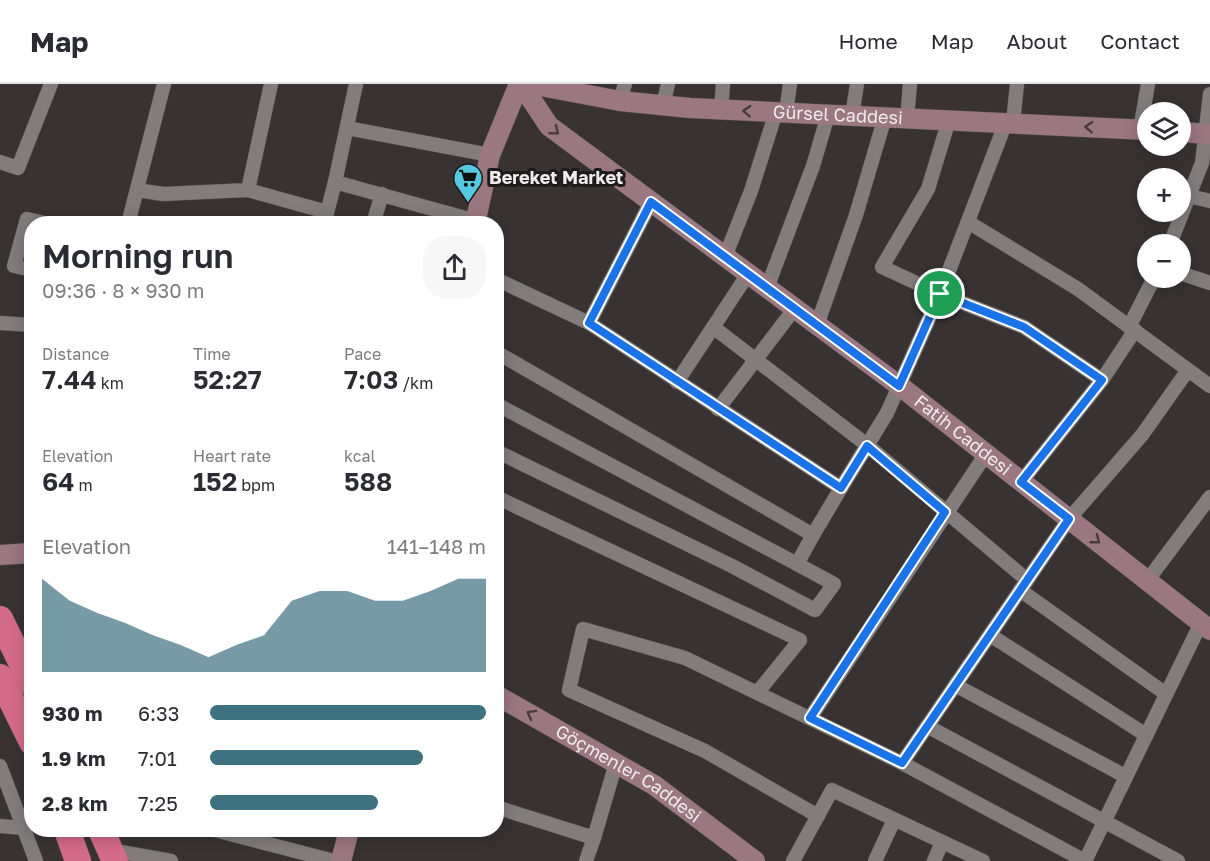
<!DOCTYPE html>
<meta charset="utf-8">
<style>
:root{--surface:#fff;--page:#f7f7f7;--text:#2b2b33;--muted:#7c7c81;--line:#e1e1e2;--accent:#3e7281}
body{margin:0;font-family:"Golos Text",sans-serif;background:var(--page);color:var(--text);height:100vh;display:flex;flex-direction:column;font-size:22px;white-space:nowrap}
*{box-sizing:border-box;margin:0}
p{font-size:20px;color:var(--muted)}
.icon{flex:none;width:33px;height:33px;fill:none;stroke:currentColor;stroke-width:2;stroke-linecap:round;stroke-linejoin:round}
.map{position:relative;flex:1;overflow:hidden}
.details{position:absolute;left:24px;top:132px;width:480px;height:621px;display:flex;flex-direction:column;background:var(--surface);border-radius:24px;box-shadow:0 3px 15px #0003}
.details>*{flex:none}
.buttons{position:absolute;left:1137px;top:18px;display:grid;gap:12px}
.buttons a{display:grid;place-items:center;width:54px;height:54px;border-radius:50%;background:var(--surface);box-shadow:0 3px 15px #0003;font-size:30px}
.pin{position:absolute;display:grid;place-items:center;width:51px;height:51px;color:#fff;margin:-26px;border:3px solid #fff;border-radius:50%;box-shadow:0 2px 6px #0007}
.round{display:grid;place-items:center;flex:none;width:63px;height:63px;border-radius:24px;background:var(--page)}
.summary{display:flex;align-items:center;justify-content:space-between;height:102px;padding:0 18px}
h1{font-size:33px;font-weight:600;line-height:45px}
.stats{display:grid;grid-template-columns:repeat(3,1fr);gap:9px;height:102px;padding:6px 18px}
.stats div{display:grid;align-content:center}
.stats b{font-size:26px;font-weight:600}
.stats small{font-size:16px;font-weight:400}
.stats p{font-size:16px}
.chart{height:168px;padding:12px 18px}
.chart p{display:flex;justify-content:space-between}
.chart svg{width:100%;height:108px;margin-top:6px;fill:var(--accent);opacity:.7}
ul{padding:0 18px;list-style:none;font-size:20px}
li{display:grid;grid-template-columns:96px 72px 1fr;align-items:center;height:45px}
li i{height:15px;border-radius:8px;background:var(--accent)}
header{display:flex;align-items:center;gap:36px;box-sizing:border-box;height:84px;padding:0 30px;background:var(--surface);border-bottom:2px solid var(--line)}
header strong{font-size:28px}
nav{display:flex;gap:33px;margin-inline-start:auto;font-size:21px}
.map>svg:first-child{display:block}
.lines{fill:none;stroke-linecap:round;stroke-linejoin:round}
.street-casing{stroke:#555051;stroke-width:15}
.secondary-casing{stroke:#555051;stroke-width:21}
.highway-casing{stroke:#555051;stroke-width:27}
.street{stroke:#827c7d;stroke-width:14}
.secondary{stroke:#9b7781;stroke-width:20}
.highway{stroke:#d46b89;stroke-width:26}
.oneway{stroke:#493b3f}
.route-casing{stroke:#fff;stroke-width:12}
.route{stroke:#1a73e8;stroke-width:8}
.labels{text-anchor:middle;stroke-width:6;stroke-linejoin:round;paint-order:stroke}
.street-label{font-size:18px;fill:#efebec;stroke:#1d1b1b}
.poi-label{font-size:18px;font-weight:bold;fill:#efebec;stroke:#1d1b1b;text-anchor:start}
</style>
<header>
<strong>Map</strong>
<nav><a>Home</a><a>Map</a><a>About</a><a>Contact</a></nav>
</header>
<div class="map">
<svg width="1210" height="777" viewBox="0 0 1210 777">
<rect width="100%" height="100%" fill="#383233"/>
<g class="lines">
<g class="street-casing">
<g id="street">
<polyline points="356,0 335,98 476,137"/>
<polyline points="620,17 625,0"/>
<polyline points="663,21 668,0"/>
<polyline points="721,26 723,0"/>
<polyline points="786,29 790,0"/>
<polyline points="852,32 857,0"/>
<polyline points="907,34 910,0"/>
<polyline points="1006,38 940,210 1024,243 1102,296 1021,398"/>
<polyline points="1013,39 1017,0"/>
<polyline points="347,44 490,71"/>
<polyline points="1140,46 1148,0"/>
<polyline points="0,78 18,84 51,0"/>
<polyline points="137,106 163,110 248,106 271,0"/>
<polyline points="248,106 327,128"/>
<polyline points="1189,112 1210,117"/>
<polyline points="968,138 1078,205 1210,302"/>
<polyline points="128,140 164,0"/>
<polyline points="324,140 335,98"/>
<polyline points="373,140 382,110"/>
<polyline points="1170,160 1202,79 1210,10"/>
<polyline points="725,173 751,107 776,28"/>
<polyline points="32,186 14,182 27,135 48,140"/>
<polyline points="1180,189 1210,199"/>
<polyline points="496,195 589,239 841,404 887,329 940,210 882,183 928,105 949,36"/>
<polyline points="767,204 813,82 828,31"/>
<polyline points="0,239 32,241"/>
<polyline points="589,239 651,118"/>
<polyline points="817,241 856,131 885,33"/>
<polyline points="713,243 867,361 1027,496"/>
<polyline points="1129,243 1154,194"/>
<polyline points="496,268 813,451 841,404"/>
<polyline points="1102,296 1135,246"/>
<polyline points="677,298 748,190"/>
<polyline points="496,320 797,480 813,451"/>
<polyline points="718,325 795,224"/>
<polyline points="496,367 732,482 815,526 834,500 797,480"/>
<polyline points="496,413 800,556 757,609"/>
<polyline points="1147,497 1210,413"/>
<polyline points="1020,506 1166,610"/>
<polyline points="990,551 1146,651"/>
<polyline points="955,601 1125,692"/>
<polyline points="810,634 986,370"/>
<polyline points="927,642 1178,777"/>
<polyline points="0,682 36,777"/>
<polyline points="496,723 594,754 616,679"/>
<polyline points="818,732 705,667 569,606 583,545 685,574 902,679"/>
<polyline points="0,742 23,744"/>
<polyline points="215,746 334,777"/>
<polyline points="110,766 171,777"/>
<polyline points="586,777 594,754"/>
<polyline points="793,777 832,706 983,777"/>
<polyline points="875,777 894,736"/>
<polyline points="934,777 942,758"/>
<polyline points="1085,777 902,679 1069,435 1142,351 1188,286"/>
<polyline points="1085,777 1201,539"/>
</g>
</g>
<g class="secondary-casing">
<g id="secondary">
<path id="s1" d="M521,0L549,42L905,306L1210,546"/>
<path id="s2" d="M530,0L620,17L690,24L1148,46"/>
<polyline points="1180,48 1210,50"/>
<polyline points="475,140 490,71 519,0"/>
<polyline points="0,471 32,469"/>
<path id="s3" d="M496,611L654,701L755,777"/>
<polyline points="341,777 349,746"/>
</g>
</g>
<g class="highway-casing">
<g id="highway">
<polyline points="0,535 32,600"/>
<polyline points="0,593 32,658"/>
<polyline points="67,746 78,777"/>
<polyline points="101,746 115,777"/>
</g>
</g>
<use href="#street" class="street"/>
<use href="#secondary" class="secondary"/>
<use href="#highway" class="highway"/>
</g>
<defs><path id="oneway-chevron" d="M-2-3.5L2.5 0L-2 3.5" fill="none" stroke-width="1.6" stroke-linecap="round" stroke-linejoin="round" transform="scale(1.5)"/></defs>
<g class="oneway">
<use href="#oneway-chevron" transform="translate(747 27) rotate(-177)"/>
<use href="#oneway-chevron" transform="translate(1089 43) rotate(-177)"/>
<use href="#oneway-chevron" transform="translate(555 47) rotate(39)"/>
<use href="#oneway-chevron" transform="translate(1096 456) rotate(38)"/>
<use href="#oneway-chevron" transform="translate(531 630) rotate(-151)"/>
</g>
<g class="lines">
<g class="route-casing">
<polygon id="route" points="651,118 899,302 940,210 1024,243 1102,296 1021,398 1069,435 902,679 810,634 945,428 867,362 841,404 589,239"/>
</g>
<use href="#route" class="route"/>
</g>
<defs>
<g id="supermarket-pin" transform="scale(1.5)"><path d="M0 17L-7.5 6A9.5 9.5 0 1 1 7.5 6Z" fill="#56c9e1" stroke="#1d1b1b"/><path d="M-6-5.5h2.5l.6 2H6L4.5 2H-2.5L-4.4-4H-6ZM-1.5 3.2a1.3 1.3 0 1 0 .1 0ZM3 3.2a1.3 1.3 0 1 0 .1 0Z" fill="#111"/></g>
</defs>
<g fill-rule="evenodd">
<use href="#supermarket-pin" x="468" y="94"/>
</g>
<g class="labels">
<g class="street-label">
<text dy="6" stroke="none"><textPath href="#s2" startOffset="310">Gürsel Caddesi</textPath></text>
<text dy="6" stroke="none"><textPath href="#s1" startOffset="567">Fatih Caddesi</textPath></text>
<text dy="6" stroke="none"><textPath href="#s3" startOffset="154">Göçmenler Caddesi</textPath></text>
</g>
<g class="poi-label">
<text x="489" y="100">Bereket Market</text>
</g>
</g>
</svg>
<div class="buttons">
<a><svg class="icon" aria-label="layers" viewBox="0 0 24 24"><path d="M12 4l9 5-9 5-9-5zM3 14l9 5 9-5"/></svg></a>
<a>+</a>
<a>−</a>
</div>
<div class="pin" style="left:940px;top:210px;background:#1e9e55"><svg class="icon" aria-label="arrive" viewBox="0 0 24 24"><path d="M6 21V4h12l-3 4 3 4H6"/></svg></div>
<section class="details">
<div class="summary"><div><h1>Morning run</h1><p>09:36 · 8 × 930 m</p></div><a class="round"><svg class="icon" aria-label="share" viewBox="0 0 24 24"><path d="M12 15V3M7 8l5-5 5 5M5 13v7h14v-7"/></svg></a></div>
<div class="stats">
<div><p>Distance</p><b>7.44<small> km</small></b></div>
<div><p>Time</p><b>52:27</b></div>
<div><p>Pace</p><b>7:03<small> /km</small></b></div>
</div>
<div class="stats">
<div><p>Elevation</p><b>64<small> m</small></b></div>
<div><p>Heart rate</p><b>152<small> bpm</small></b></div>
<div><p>kcal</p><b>588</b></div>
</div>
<div class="chart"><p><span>Elevation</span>141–148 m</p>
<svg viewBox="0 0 160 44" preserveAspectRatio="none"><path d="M0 44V6L10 15L20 20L30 24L40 29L50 33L60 38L70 33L80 29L90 15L100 11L110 11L120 15L130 15L140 11L150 6L160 6V44z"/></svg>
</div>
<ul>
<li><b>930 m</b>6:33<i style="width:100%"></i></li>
<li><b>1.9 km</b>7:01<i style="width:77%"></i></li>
<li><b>2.8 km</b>7:25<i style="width:61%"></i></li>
</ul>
</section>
</div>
